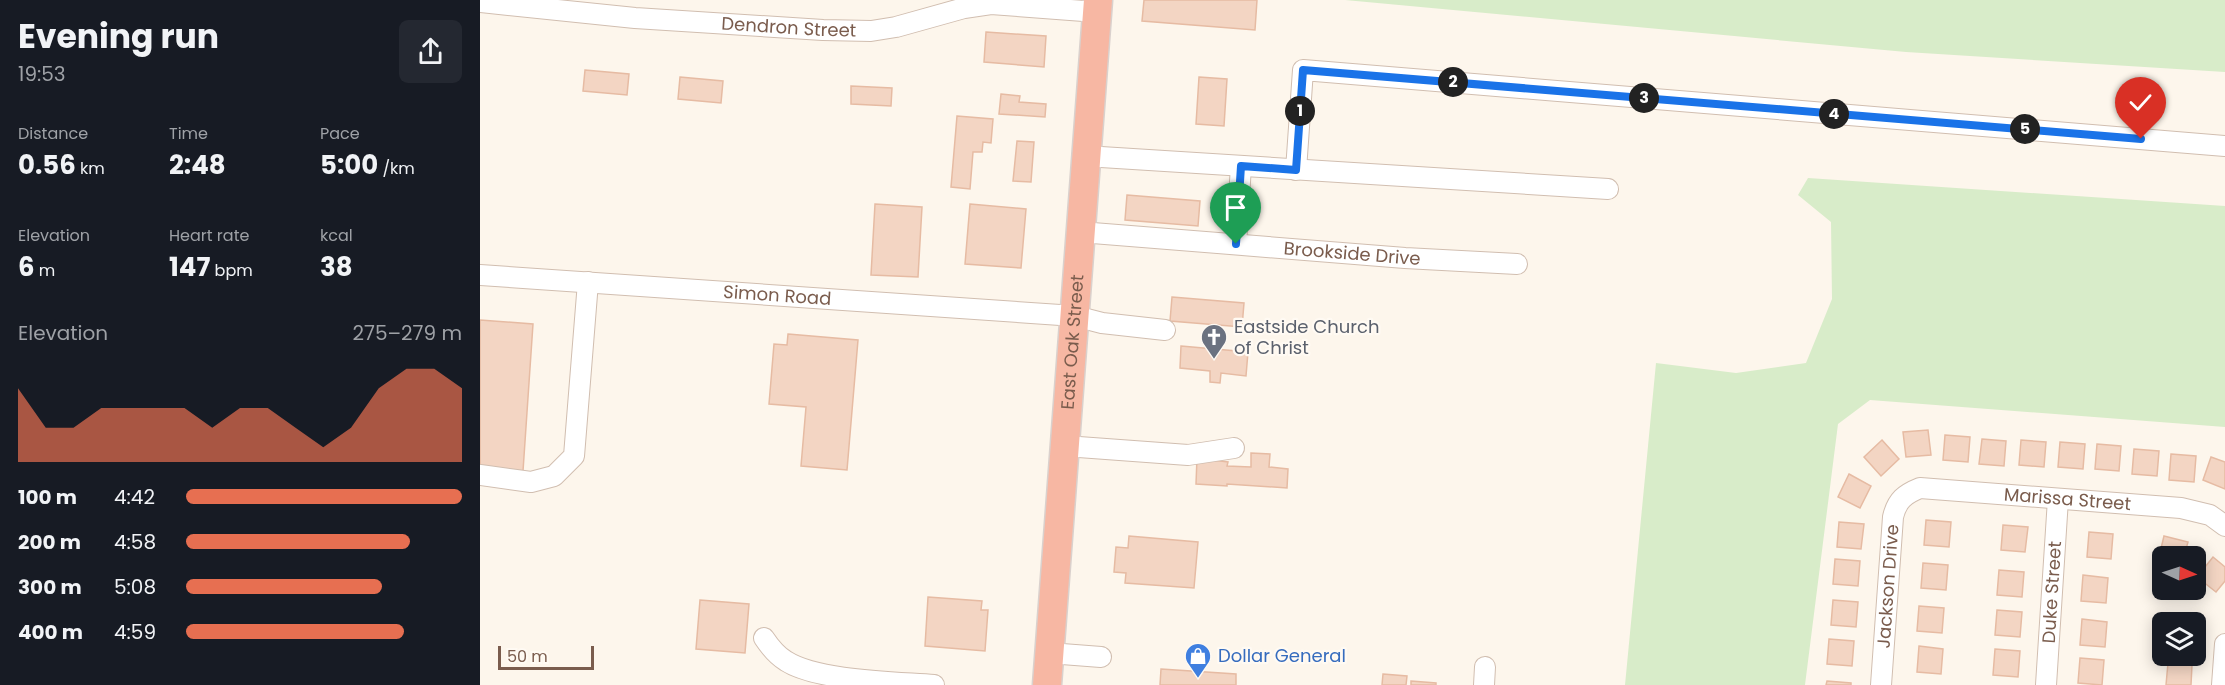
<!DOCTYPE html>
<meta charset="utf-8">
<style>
:root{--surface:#171b24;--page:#242831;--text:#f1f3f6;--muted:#9ea1a6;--accent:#e76f51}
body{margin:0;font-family:Poppins,sans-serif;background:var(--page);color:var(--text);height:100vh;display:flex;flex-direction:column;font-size:22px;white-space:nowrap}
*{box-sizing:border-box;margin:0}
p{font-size:20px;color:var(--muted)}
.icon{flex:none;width:33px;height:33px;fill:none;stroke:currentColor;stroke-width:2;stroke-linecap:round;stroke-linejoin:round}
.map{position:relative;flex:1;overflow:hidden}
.sheet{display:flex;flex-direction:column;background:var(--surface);width:480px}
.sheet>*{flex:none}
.needle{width:39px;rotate:93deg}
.fabs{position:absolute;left:1672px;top:546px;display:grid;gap:12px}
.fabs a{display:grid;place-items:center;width:54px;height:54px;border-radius:9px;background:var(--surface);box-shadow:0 3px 15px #0003;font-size:30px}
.scale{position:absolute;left:18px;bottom:15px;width:96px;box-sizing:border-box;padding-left:6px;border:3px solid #7a5c4d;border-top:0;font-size:16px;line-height:21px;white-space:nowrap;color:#7a5c4d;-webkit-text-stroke:4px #fffaf3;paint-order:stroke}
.pin{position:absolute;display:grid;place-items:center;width:51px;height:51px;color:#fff;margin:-62px -26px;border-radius:50% 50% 50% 0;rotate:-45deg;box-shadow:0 0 6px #0007}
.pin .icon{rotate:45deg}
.km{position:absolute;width:30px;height:30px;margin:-15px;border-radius:50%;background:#222;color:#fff;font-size:16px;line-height:30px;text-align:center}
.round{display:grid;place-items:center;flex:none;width:63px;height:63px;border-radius:9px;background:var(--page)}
.head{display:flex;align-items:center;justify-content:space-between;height:102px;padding:0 18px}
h1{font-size:33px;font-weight:700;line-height:45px}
.figures{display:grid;grid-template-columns:repeat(3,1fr);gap:9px;height:102px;padding:6px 18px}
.figures div{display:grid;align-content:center}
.figures b{font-size:26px;font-weight:700}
.figures small{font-size:16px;font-weight:400}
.figures p{font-size:16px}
.chart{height:168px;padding:12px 18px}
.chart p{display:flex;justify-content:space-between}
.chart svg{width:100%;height:108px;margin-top:6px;fill:var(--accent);opacity:.7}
ul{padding:0 18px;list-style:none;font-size:20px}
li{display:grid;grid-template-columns:96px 72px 1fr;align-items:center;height:45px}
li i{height:15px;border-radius:8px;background:var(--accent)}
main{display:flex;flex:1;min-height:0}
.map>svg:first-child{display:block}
.green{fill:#d8ecc9}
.building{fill:#f3d5c3;stroke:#e6bba3;stroke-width:1.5}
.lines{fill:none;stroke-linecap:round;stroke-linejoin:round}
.minor-casing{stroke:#d1beb0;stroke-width:22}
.highway-casing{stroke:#dad1cd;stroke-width:31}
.minor{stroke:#fff;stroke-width:20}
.highway{stroke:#f7b7a3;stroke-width:28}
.route-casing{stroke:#fff;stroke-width:12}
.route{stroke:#1a73e8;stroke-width:8}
.labels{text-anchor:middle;stroke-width:4.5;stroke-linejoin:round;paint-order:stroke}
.street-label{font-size:18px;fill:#7a5c4d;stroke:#fffaf3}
.worship-label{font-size:18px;fill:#5b616d;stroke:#fffaf3;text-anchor:start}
.shop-label{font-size:18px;fill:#366cbe;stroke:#fffaf3;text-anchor:start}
</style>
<main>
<section class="sheet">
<div class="head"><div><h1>Evening run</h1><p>19:53</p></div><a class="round"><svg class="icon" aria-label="share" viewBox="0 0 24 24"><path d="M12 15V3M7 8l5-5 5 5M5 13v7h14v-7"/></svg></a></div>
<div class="figures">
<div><p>Distance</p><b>0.56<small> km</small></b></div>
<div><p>Time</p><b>2:48</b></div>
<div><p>Pace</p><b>5:00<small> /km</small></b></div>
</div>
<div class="figures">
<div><p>Elevation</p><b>6<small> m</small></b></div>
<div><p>Heart rate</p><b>147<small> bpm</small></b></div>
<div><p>kcal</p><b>38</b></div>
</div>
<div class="chart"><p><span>Elevation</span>275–279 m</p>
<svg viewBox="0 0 160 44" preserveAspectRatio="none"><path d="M0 44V14L10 30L20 30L30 22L40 22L50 22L60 22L70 30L80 22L90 22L100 30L110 38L120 30L130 14L140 6L150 6L160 14V44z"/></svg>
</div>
<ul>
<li><b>100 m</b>4:42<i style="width:100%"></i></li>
<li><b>200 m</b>4:58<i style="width:81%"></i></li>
<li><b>300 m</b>5:08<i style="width:71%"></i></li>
<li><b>400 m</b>4:59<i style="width:79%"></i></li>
</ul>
</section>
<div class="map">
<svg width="1745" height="685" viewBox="0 0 1745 685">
<rect width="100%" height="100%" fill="#fdf6ec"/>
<g class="green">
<polygon points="865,0 1745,0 1745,72 1426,52"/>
<polygon points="1328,178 1745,206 1745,427 1390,400 1358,424 1325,685 1145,685 1176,363 1256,373 1326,363 1352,299 1351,222 1318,195"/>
</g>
<g class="building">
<polygon points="664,0 777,0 775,30 662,21"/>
<polygon points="506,32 566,36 564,67 504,62"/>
<polygon points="105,70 149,74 147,95 103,91"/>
<polygon points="200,77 243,81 241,103 198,99"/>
<polygon points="719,77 747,79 744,126 716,124"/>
<polygon points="371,86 412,88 411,106 371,104"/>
<polygon points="521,94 540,96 539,102 566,104 565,117 519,114"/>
<polygon points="477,116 513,119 511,143 503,142 502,152 493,152 490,189 471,187"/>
<polygon points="537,141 554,142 551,182 533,181"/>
<polygon points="647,195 720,201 718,226 645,220"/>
<polygon points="395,204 442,207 438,277 391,275"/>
<polygon points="490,204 546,209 541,268 485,264"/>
<polygon points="692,297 764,303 762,327 690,321"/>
<polygon points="0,320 53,324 43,471 0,468"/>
<polygon points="308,334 378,340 367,470 321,466 326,407 289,404 294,344 307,345"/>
<polygon points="701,346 768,352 766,376 741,373 740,383 730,382 730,371 700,368"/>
<polygon points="1448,430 1451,455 1426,457 1423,432"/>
<polygon points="1465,435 1490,437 1488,462 1463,460"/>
<polygon points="1502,439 1526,441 1524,466 1499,464"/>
<polygon points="1402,440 1419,459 1401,476 1384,457"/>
<polygon points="1541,440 1566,442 1564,467 1539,465"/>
<polygon points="1580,442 1605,444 1603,469 1578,467"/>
<polygon points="1617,444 1641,446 1639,471 1615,469"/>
<polygon points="1654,449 1679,451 1677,476 1652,474"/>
<polygon points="771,453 790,454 789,467 808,469 807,488 747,484 747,486 716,484 717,458 748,462 747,466 771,467"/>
<polygon points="1691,454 1716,456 1714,482 1689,480"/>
<polygon points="1731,457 1745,462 1745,489 1723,480"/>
<polygon points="1369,474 1391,486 1380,508 1358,497"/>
<polygon points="1446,520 1471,522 1469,547 1444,545"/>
<polygon points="1359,522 1384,524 1381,549 1357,547"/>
<polygon points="1523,525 1548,527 1545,552 1521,550"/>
<polygon points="1609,532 1633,534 1631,559 1607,557"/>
<polygon points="649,536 718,542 714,588 645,583 646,573 634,572 636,547 648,548"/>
<polygon points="1684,536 1708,542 1704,556 1683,556 1683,562 1678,561"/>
<polygon points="1733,557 1745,567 1745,581 1736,592 1717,577"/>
<polygon points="1355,559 1380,561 1378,586 1353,584"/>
<polygon points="1443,563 1468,565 1466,590 1441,588"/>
<polygon points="1519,570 1544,572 1542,597 1517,595"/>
<polygon points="1603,575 1628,578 1626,603 1601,601"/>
<polygon points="448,597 502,601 501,610 508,610 505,651 445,646"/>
<polygon points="220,600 269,604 265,653 216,649"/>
<polygon points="1353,600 1378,602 1376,627 1351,625"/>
<polygon points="1439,606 1464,608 1462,633 1437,631"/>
<polygon points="1517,610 1542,612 1540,637 1515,635"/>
<polygon points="1602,619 1627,622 1625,647 1600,645"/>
<polygon points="1716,625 1722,627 1716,646"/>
<polygon points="1349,639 1374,641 1372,666 1347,664"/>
<polygon points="1439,646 1463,649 1461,674 1437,672"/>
<polygon points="1515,649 1540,651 1538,677 1513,675"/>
<polygon points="1600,658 1624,660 1622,685 1598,683"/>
<polygon points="1688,663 1712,665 1711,685 1686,685"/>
<polygon points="681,669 756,674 756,685 680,685"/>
<polygon points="903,674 927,676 926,685 902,685"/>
<polygon points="931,681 956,683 956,685 931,685"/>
<polygon points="1347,681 1371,683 1371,685 1346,685"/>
</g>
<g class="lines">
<g class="minor-casing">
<g id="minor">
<path id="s1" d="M0,2L155,18L343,30L391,31L416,27L484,8L511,4L617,12"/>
<polyline points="605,156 1128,189"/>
<polyline points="816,170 823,70 1745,146"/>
<path id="s2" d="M600,232L925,258L1037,264"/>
<polyline points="756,244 761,166"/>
<path id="s3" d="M0,275L595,316L622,323L685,330"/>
<polyline points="585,446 708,455 754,448"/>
<polyline points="0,475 51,482 74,476 94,456 108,282"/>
<path d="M284,638C290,647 296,655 306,661C337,681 416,682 454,685"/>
<polyline points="569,653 621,657"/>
<polyline points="1004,685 1005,667"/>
<path id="s4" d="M1401,685L1413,517C1417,500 1425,494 1440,488L1701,508L1730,515L1745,526"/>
<path id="s5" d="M1566,685L1578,499"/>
<polyline points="1742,685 1745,644"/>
</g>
</g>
<g class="highway-casing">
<g id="highway">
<path id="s6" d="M567,685L618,0"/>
</g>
</g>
<use href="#minor" class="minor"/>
<use href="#highway" class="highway"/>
</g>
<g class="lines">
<g class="route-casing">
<polyline id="route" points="756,244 761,166 816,170 823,70 1661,139"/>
</g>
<use href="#route" class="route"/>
</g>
<defs>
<g id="church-pin" transform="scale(1.35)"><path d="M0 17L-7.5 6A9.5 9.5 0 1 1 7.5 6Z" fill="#6b7280" stroke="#fffaf3"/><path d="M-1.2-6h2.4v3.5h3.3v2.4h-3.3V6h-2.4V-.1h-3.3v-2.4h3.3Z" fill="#fff"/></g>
<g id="shop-pin" transform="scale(1.35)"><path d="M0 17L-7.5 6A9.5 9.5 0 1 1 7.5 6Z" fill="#3f7fe0" stroke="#fffaf3"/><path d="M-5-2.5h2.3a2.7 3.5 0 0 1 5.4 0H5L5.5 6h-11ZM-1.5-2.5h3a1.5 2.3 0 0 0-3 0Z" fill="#fff"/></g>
</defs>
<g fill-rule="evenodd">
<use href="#church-pin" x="734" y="337"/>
<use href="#shop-pin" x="718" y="656"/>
</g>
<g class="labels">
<g class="street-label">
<text dy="6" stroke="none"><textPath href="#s1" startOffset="310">Dendron Street</textPath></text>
<text dy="6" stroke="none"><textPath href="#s2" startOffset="273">Brookside Drive</textPath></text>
<text dy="6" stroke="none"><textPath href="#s3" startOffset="298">Simon Road</textPath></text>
<text dy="6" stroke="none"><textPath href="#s6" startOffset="344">East Oak Street</textPath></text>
<text dy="6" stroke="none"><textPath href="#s4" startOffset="358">Marissa Street</textPath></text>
<text dy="6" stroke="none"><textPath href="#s4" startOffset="99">Jackson Drive</textPath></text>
<text dy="6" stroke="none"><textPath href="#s5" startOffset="93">Duke Street</textPath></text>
</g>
<g class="worship-label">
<text x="754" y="333">Eastside Church<tspan x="754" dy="21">of Christ</tspan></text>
</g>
<g class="shop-label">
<text x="738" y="662">Dollar General</text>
</g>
</g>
</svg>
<div class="fabs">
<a><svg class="needle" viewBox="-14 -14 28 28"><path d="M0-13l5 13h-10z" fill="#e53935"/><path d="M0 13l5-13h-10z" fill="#9ea1a6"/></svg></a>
<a><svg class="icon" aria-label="layers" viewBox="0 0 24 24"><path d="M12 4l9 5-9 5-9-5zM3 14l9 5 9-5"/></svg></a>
</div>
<div class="scale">50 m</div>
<div class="pin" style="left:756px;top:244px;background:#1e9e55"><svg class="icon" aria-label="arrive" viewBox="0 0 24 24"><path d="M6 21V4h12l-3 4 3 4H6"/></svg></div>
<div class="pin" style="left:1661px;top:139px;background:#d93025"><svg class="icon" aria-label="check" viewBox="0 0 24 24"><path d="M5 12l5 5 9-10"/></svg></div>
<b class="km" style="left:820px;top:111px">1</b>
<b class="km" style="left:973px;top:82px">2</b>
<b class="km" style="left:1164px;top:98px">3</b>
<b class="km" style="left:1354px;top:114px">4</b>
<b class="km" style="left:1545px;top:129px">5</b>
</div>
</main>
